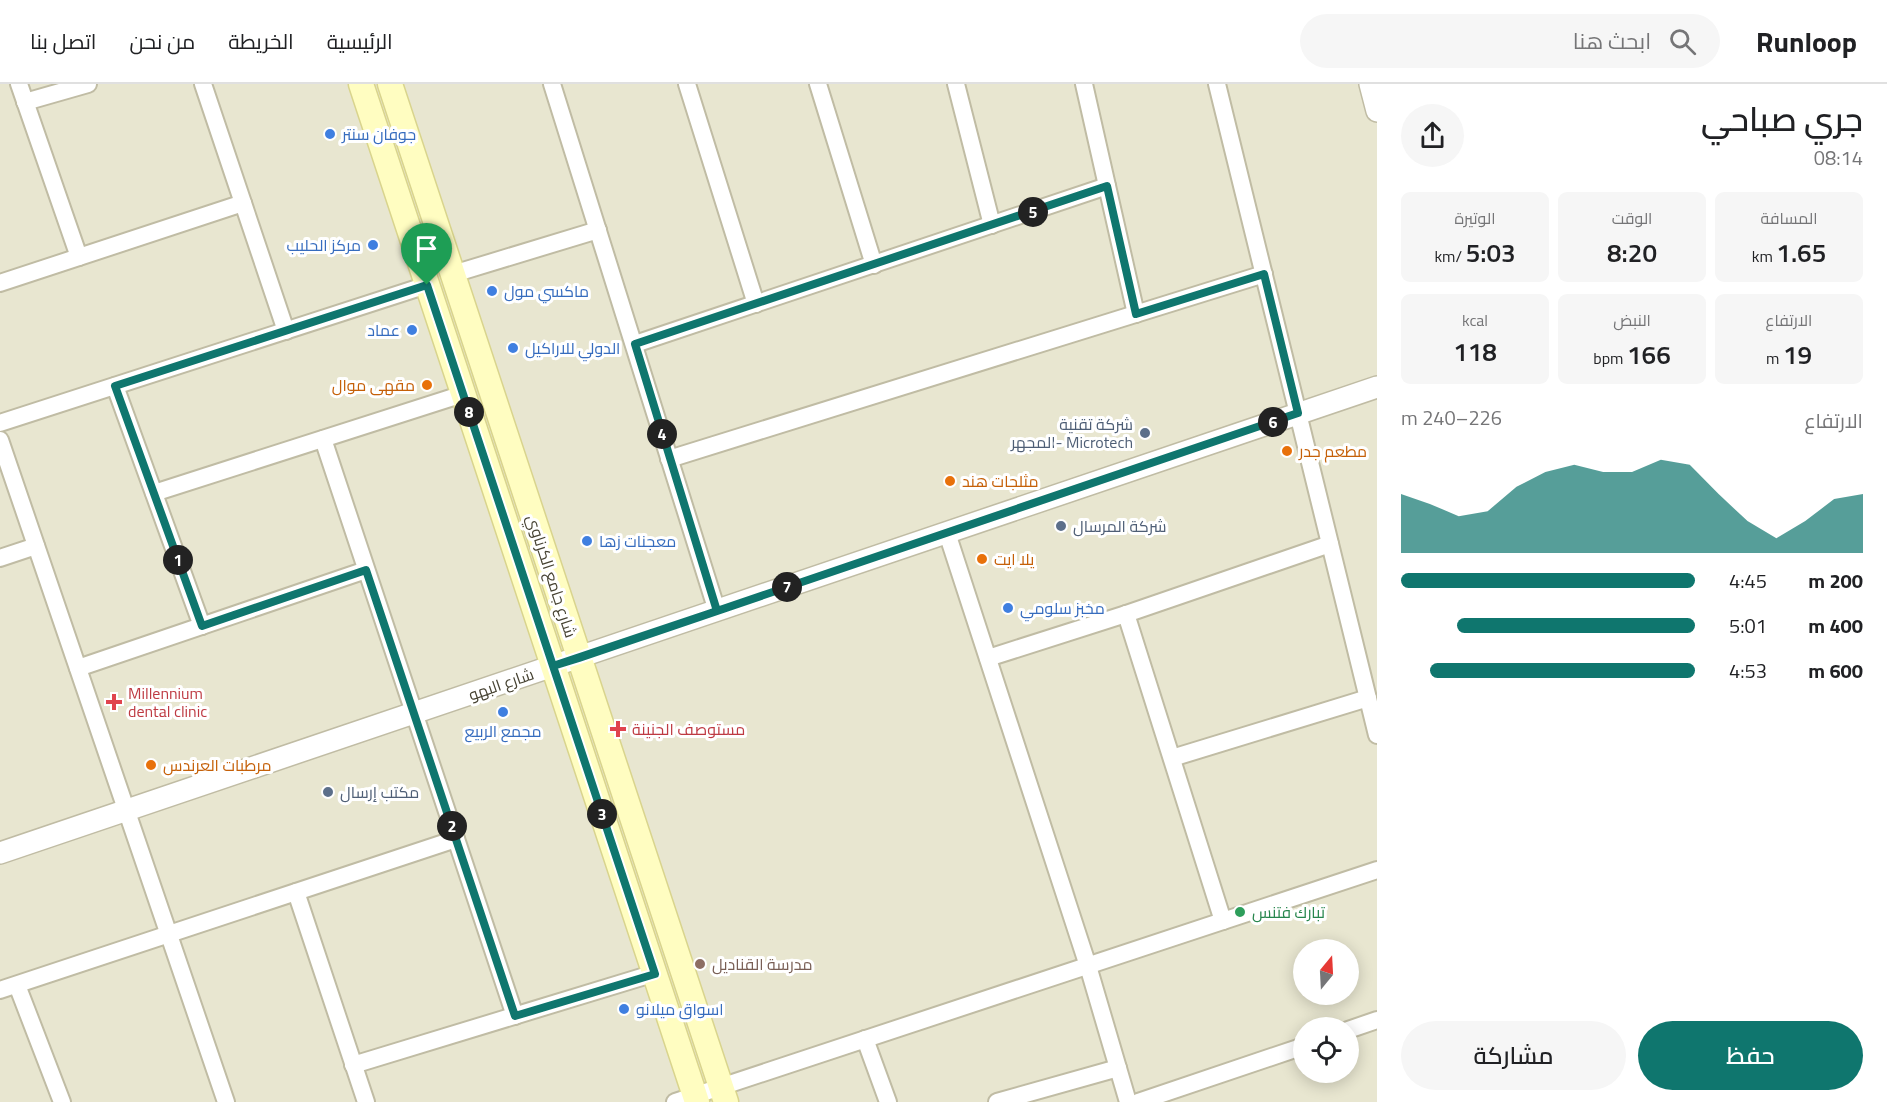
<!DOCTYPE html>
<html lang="ar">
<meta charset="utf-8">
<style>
:root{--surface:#fff;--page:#f6f6f6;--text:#202124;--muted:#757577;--line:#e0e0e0;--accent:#0f766e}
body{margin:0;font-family:"Titillium Web",Cairo,sans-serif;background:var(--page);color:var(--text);direction:rtl;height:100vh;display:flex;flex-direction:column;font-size:22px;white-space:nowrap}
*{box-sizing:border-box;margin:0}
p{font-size:20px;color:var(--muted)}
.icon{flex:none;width:33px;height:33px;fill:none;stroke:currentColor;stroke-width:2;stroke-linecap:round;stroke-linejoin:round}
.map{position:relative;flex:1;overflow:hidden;direction:ltr}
.drawer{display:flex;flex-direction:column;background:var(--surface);width:510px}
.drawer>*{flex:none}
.needle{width:39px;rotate:18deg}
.buttons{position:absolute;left:1293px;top:855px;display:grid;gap:12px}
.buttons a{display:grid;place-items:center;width:66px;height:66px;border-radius:50%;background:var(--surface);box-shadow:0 3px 15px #0003;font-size:30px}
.pin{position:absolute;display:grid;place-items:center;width:51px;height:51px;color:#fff;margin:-62px -26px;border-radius:50% 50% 50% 0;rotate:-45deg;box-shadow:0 0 6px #0007}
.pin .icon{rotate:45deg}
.km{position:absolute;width:30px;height:30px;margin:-15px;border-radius:50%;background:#222;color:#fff;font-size:16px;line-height:30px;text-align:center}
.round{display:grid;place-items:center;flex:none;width:63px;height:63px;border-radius:32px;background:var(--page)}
.head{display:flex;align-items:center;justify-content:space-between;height:102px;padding:0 24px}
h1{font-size:33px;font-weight:600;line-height:45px}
.stats{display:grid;grid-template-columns:repeat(3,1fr);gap:9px;height:102px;padding:6px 24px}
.stats div{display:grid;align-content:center;border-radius:9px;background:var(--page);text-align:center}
.stats b{font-size:26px;font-weight:600}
.stats small{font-size:16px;font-weight:400}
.stats p{font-size:16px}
.chart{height:168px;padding:12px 24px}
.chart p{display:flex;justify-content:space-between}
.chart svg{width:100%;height:108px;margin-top:6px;fill:var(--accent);opacity:.7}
.cta{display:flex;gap:12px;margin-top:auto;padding:12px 24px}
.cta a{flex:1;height:69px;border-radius:36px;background:var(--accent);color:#fff;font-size:24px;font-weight:600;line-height:69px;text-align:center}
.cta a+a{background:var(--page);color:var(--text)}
ul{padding:0 24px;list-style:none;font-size:20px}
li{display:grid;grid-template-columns:96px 72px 1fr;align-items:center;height:45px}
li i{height:15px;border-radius:8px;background:var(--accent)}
header{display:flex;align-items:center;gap:36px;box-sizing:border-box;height:84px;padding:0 30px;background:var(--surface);border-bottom:2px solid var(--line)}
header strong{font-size:28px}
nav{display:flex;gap:33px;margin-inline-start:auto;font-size:21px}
.search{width:420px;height:54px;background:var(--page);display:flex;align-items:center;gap:15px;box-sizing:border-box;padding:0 21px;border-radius:33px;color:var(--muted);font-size:22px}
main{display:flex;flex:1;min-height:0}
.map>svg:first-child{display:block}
.residential{fill:#e8e6d0;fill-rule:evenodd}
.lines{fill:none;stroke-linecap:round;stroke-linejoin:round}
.minor-casing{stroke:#c0bca4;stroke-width:20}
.tertiary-casing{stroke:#c0bca4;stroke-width:24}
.secondary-casing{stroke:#d9d48d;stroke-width:27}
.minor{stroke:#fff;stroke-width:16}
.tertiary{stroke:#fff;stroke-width:21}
.secondary{stroke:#fffdc1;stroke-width:24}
.route-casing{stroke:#fff;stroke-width:12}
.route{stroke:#0f766e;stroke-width:8}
.shop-dot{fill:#3f7fe0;stroke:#fff;stroke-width:2}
.food-dot{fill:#e8710a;stroke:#fff;stroke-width:2}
.service-dot{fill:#5c6f8a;stroke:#fff;stroke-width:2}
.health-dot{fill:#e0444e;stroke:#fff;stroke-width:2}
.leisure-dot{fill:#2e9e5b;stroke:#fff;stroke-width:2}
.education-dot{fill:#8d6e63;stroke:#fff;stroke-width:2}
.labels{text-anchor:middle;stroke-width:6;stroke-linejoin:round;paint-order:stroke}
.shop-label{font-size:16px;fill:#366cbe;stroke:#fff;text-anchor:start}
.food-label{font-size:16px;fill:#c56008;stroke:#fff;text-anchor:start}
.service-label{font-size:16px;fill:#4e5e75;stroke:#fff;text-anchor:start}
.street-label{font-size:16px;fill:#464232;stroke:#fff}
.health-label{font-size:16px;fill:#be3a42;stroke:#fff;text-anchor:start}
.leisure-label{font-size:16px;fill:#27864d;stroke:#fff;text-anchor:start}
.education-label{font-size:16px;fill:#785e54;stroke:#fff;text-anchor:start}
</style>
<header>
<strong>Runloop</strong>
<div class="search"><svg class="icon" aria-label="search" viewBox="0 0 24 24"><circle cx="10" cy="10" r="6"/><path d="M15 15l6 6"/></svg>ابحث هنا</div>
<nav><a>الرئيسية</a><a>الخريطة</a><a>من نحن</a><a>اتصل بنا</a></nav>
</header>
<main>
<section class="drawer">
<div class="head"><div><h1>جري صباحي</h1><p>08:14</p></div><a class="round"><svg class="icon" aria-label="share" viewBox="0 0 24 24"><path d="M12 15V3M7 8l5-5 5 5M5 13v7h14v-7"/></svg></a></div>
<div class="stats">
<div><p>المسافة</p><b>1.65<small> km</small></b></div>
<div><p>الوقت</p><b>8:20</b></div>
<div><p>الوتيرة</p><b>5:03<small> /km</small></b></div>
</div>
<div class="stats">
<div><p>الارتفاع</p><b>19<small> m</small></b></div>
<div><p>النبض</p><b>166<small> bpm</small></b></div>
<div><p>kcal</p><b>118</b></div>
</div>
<div class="chart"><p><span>الارتفاع</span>226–240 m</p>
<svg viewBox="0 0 160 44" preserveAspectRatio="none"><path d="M0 44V20L10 24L20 29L30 27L40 17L50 11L60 8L70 11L80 11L90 6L100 8L110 20L120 31L130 38L140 31L150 22L160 20V44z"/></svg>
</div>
<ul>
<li><b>200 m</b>4:45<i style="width:100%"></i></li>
<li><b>400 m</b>5:01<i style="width:81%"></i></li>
<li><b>600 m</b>4:53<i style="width:90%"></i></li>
</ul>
<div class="cta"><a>حفظ</a><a>مشاركة</a></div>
</section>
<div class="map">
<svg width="1377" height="1018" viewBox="0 0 1377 1018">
<rect width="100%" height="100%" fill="#f4f2e3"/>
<path class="residential" d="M0,0H1377V1018H0ZM1304,866H1348V910H1304ZM1304,944H1348V988H1304Z"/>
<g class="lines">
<g class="minor-casing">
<g id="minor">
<polyline points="19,0 79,173"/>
<polyline points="203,0 286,247"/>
<polyline points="552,0 717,527"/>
<polyline points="687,0 756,220"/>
<polyline points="818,0 874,181"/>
<polyline points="956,0 992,141"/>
<polyline points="1084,0 1136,230"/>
<polyline points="1217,0 1377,651"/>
<polyline points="25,18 88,0"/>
<polyline points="453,190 598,146"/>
<polyline points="0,199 243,119"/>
<polyline points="635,260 1107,102"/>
<polyline points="115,302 202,542"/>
<polyline points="0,339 427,201"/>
<polyline points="323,355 515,932"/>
<polyline points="0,356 226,1018"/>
<polyline points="669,375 1264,190"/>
<polyline points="154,409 463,310"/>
<polyline points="947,449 1088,882 1128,1018"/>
<polyline points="0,474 36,462"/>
<polyline points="1126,530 1223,837"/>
<polyline points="988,574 1126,530 1330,460"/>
<polyline points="78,584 366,486"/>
<polyline points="1172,674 1368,614"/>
<polyline points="296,808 366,1018"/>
<polyline points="17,901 62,1018"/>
<polyline points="0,906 456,755"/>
<polyline points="1348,946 1377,936"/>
<polyline points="865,955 888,1018"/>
<polyline points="353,981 655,889"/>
<polyline points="675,1018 1377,786"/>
<polyline points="997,1018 1118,984"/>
<polyline points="1138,1018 1304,962"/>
</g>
</g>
<g class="tertiary-casing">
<g id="tertiary">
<polyline points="1370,0 1377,27"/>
<polyline points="0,769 1377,303"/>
</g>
</g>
<g class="secondary-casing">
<g id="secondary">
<polyline points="361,0 697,1018"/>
<polyline points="390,0 726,1018"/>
</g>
</g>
<use href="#minor" class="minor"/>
<use href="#tertiary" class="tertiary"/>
<use href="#secondary" class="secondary"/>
</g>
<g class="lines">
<g class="route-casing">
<polyline id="route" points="427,201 115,302 202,542 366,486 515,932 655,890 553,582 717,527 635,260 1107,102 1136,230 1264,190 1298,329 579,574 553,582 427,201"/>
</g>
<use href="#route" class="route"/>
</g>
<g class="shop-dot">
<circle cx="330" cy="50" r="6"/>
<circle cx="373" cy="161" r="6"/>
<circle cx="492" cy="207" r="6"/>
<circle cx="412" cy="246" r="6"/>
<circle cx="513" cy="264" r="6"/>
<circle cx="587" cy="457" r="6"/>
<circle cx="1008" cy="524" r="6"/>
<circle cx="503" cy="628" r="6"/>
<circle cx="624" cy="925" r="6"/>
</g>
<g class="food-dot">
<circle cx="427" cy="301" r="6"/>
<circle cx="1287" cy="367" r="6"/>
<circle cx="950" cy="397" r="6"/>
<circle cx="982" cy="475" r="6"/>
<circle cx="151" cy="681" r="6"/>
</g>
<g class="service-dot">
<circle cx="1145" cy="349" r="6"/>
<circle cx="1061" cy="442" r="6"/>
<circle cx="328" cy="708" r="6"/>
</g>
<g class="health-dot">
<path d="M111 609h6v6h6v6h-6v6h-6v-6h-6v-6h6z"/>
<path d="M615 636h6v6h6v6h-6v6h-6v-6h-6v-6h6z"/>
</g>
<circle class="leisure-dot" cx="1240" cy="828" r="6"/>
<circle class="education-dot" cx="700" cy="880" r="6"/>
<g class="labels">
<g class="shop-label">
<text x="342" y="56">جوفان سنتر</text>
<text x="361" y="167" text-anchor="end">مركز الحليب</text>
<text x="504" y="213">ماكسي مول</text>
<text x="400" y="252" text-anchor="end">عماد</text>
<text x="525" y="270">الدولي للاراكيل</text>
<text x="599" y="463">معجنات زها</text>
<text x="1020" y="530">مخبز سلومي</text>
<text x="503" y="653" text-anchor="middle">مجمع الربيع</text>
<text x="636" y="931">اسواق ميلانو</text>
</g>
<g class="food-label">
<text x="415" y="307" text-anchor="end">مقهى موال</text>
<text x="1299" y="373">مطعم جدر</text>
<text x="962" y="403">مثلجات هند</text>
<text x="994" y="481">يلا ايت</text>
<text x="163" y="687">مرطبات العرندس</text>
</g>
<g class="service-label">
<text x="1133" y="346" text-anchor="end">شركة تقنية<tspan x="1133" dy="18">المجهر- Microtech</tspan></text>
<text x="1073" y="448">شركة المرسال</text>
<text x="340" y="714">مكتب إرسال</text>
</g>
<g class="street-label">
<text transform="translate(552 492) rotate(72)" y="6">شارع جامع الكرناوي</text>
<text transform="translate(501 600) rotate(-19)" y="6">شارع البهو</text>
</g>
<g class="health-label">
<text x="128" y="615">Millennium<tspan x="128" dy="18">dental clinic</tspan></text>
<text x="632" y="651">مستوصف الجنينة</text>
</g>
<g class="leisure-label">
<text x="1252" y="834">تبارك فتنس</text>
</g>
<g class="education-label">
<text x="712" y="886">مدرسة القناديل</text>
</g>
</g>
</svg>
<div class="buttons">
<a><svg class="needle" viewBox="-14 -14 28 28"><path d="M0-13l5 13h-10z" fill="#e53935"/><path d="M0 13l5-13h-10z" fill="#757577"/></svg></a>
<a><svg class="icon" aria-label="locate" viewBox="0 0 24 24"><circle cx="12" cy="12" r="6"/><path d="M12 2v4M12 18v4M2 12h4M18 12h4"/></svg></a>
</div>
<div class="pin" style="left:427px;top:201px;background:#1e9e55"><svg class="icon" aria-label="arrive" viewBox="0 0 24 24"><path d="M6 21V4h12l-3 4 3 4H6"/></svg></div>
<b class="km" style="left:178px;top:476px">1</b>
<b class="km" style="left:452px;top:742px">2</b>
<b class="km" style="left:602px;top:730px">3</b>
<b class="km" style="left:662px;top:350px">4</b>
<b class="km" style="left:1033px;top:128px">5</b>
<b class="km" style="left:1273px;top:338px">6</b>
<b class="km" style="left:787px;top:503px">7</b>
<b class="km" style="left:469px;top:328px">8</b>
</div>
</main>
